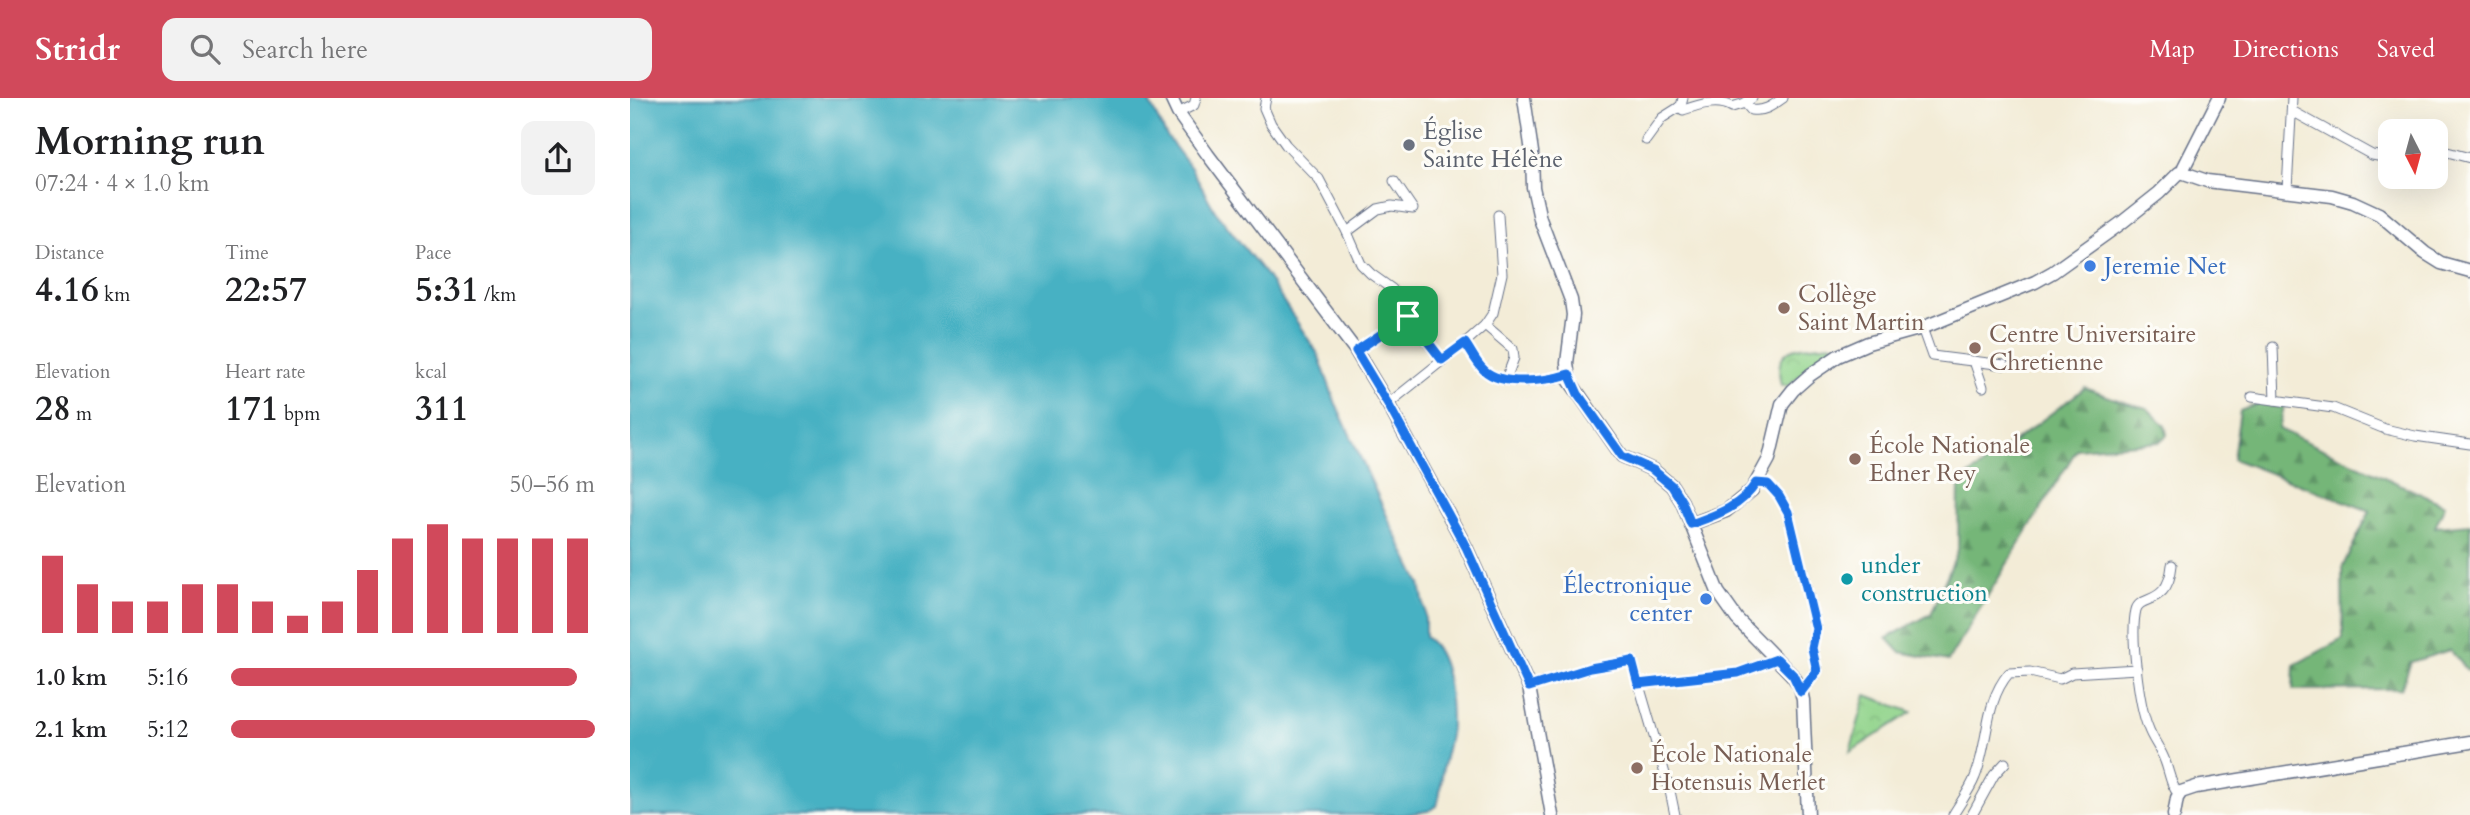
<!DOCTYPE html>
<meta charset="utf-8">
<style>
:root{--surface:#fff;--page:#f2f2f2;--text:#202124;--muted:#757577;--accent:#d1495b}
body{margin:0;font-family:Cardo,serif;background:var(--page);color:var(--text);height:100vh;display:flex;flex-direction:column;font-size:26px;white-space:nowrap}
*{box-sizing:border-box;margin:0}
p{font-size:23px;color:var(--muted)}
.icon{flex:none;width:38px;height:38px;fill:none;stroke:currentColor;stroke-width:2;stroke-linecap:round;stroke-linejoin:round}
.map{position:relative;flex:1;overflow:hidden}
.sheet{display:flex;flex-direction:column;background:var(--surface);width:630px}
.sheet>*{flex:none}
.needle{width:46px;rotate:174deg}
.buttons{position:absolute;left:1748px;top:21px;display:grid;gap:14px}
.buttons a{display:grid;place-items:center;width:70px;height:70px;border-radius:14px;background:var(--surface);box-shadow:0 7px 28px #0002;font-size:35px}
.pin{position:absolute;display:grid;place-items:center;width:60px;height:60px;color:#fff;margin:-30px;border-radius:14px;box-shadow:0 4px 10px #0006}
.round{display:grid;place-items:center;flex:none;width:74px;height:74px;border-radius:14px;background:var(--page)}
.overview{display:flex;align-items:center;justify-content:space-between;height:119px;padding:0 35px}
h1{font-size:38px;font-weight:800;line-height:52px}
.metrics{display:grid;grid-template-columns:repeat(3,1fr);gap:10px;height:119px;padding:7px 35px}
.metrics div{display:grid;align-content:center}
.metrics b{font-size:35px;font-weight:800}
.metrics small{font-size:19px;font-weight:400}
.metrics p{font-size:19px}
.chart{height:196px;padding:14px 35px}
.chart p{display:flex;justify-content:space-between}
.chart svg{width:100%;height:126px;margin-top:7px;stroke:var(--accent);stroke-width:6}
ul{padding:0 35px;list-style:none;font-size:23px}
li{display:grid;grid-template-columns:112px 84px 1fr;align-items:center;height:52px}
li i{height:18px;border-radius:9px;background:var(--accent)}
header{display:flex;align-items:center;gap:42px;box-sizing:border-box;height:98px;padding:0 35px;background:var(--accent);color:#fff}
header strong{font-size:33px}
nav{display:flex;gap:38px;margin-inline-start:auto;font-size:24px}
.search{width:490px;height:63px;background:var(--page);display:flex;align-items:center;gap:18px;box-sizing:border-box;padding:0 24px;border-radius:14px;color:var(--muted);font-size:26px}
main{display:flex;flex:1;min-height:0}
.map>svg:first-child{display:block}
.forest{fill:url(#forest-firs);stroke:#48726b;stroke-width:2}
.park{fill:url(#park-crowns);stroke:#568275;stroke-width:2}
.water{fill:#46b1c3;stroke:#307090;stroke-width:2}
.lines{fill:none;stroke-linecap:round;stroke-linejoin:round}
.street-casing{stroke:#677188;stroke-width:11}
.secondary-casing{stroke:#677188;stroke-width:15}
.street{stroke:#fff;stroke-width:9}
.secondary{stroke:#fff;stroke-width:12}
.route-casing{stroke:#fff;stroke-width:14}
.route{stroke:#1a73e8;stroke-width:9}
.worship-dot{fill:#6b7280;stroke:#fdfcf7;stroke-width:2.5}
.shop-dot{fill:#3f7fe0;stroke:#fdfcf7;stroke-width:2.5}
.education-dot{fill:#8d6e63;stroke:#fdfcf7;stroke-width:2.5}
.culture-dot{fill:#0f9aa8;stroke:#fdfcf7;stroke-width:2.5}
.labels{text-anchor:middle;stroke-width:6;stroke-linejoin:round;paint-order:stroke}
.worship-label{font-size:24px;fill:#5b616d;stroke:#fdfcf7;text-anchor:start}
.shop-label{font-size:24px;fill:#366cbe;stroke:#fdfcf7;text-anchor:start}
.education-label{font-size:24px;fill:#785e54;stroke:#fdfcf7;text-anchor:start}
.culture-label{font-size:24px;fill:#0d838f;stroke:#fdfcf7;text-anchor:start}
</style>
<header>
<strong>Stridr</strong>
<div class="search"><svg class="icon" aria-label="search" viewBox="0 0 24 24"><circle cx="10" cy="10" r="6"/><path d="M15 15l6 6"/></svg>Search here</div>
<nav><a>Map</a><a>Directions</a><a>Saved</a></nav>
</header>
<main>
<section class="sheet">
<div class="overview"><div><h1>Morning run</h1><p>07:24 · 4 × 1.0 km</p></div><a class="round"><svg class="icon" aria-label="share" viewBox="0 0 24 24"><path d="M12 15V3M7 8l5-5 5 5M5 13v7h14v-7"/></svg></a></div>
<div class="metrics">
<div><p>Distance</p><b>4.16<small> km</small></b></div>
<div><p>Time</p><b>22:57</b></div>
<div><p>Pace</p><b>5:31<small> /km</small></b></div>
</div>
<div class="metrics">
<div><p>Elevation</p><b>28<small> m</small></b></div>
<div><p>Heart rate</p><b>171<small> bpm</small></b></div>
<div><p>kcal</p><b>311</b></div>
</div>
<div class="chart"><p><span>Elevation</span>50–56 m</p>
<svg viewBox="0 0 160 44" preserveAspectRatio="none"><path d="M5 44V17M15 44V27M25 44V33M35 44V33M45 44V27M55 44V27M65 44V33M75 44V38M85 44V33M95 44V22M105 44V11M115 44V6M125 44V11M135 44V11M145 44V11M155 44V11"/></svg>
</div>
<ul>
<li><b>1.0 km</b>5:16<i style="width:95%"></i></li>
<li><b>2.1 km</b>5:12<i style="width:100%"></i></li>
</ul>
</section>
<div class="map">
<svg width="1840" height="717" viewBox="0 0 1840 717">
<defs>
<pattern id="forest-firs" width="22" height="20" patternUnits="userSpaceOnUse" patternTransform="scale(1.75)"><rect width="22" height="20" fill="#75b678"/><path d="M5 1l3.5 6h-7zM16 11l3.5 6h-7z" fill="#5f9466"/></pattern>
<pattern id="park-crowns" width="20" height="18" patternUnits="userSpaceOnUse" patternTransform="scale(1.75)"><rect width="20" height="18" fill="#92d48c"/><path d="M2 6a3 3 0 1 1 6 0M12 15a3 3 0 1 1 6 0" fill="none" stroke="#7db67b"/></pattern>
</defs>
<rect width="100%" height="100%" fill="#fdfcf7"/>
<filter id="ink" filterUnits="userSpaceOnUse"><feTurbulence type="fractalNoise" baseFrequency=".0143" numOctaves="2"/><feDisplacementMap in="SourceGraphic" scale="14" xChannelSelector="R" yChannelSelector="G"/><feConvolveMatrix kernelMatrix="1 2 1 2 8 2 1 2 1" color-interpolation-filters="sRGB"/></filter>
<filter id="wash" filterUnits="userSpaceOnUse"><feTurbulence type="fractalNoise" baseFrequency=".00686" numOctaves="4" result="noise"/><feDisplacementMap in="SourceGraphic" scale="28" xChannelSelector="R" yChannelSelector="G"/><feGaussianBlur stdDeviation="1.57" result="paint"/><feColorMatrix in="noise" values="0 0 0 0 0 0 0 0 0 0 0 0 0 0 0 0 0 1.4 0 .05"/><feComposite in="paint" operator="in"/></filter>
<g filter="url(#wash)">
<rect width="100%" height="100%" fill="#f3ecd7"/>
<g class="forest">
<polygon points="1455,290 1496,305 1517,310 1535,328 1537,337 1529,344 1447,351 1318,563 1270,554 1257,540 1301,516 1328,452 1329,385"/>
<polygon points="1635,303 1654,308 1649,331 1815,407 1805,429 1840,426 1840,571 1837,572 1820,552 1781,564 1771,591 1663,592 1664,567 1713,541 1712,470 1740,413 1603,361 1610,313"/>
</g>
<g class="park">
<path d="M1203,246L1210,252L1207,256L1168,279L1158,288L1151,287C1141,245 1171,249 1203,246Z"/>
<polygon points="1236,597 1282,614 1220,654"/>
</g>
<path class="water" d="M0,0H517L536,37L561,70L585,113L636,177L688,256L706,306L762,429L790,486L795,513V539C818,555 821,600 821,626C821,641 815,655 813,670C811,683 811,695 807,708L798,713L772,717H0Z"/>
</g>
<g filter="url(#ink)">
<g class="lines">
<g class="street-casing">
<g id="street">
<polyline points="636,0 634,10 641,26 656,47 689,81 717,134 731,166 741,176 762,191 785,230 812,262"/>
<path d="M1115,5L1121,12C1134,14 1142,8 1153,0"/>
<path d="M1049,9L1053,12C1068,7 1088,0 1102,9L1115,5L1122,0"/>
<polyline points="1662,13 1742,57 1760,60"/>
<polyline points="548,15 564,7 566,0"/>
<polyline points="1016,42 1032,20 1051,8 1053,0"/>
<polyline points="1806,51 1840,60"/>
<polyline points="1657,92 1662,0"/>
<polyline points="717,134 748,111 762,108 783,111 764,83"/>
<polyline points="855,227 883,251 884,260 876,281"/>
<polyline points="1292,230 1302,258 1374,267"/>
<path d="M835,245C841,253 846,265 854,272C872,289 917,283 939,277"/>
<polyline points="1643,249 1645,302"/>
<polyline points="726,253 777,218"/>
<polyline points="1344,263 1353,289"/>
<polyline points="1622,299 1703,310 1755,331 1785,338 1840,346"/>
<polyline points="758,306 838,242 855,227 863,215 872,176 868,117"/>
<polyline points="1126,385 1138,386 1149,398 1158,413 1186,531 1182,550 1187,573 1171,594"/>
<path d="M1542,467C1538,509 1510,496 1506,512C1500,536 1509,607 1518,629C1522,641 1531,651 1535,663C1540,676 1540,686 1549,697"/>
<polyline points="1008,586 1108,575 1147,561"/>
<polyline points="899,589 960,570 1002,563 1040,693 1045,717"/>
<path d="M1323,717C1330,705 1340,692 1345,679C1359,645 1354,604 1379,575L1400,574L1430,581L1442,575L1507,571"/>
<polyline points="1342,717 1364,677 1375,665"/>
</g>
</g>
<g class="secondary-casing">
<g id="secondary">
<polyline points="541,0 548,15 578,57 726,253 758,306 836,449 899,589 922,717"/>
<polyline points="894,0 902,54 903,89 910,121 941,202 943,217 937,265 939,282 992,358 1023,372 1042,388 1052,404 1088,494 1107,521 1162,577 1170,588 1173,602 1178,717"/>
<polyline points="1554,69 1589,0"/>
<polyline points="1554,75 1577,83 1702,98 1723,104 1749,116 1795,155 1811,165 1840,173"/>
<polyline points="1061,426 1096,413 1122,392 1139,361 1152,306 1163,292 1180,277 1208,258 1238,245 1292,230 1405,184 1423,174 1490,126 1529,95 1549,75"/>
<polyline points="1544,717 1547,700 1551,694 1566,689 1840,644"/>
</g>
</g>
<use href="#street" class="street"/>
<use href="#secondary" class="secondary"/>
</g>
</g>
<g class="lines" filter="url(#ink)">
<g class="route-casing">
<path id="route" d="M778,218L812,262L835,245C841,253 846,265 854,272C872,289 917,283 939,276L948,296L992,358L1023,372L1042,388L1052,404L1061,426C1086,417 1111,409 1126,385L1138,386L1149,398L1158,414L1186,531L1182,550L1187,573L1171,594L1163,577L1147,561L1108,575L1008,586L1002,563L960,570L899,589L836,449L758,306L726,253Z"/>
</g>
<use href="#route" class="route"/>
</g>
<circle class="worship-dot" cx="779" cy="47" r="7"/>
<g class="shop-dot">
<circle cx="1460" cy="168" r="7"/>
<circle cx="1076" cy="501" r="7"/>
</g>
<g class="education-dot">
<circle cx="1154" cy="210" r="7"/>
<circle cx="1345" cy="250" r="7"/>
<circle cx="1225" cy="361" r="7"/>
<circle cx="1007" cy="670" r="7"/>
</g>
<circle class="culture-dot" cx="1217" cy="481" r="7"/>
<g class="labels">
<g class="worship-label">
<text x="793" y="41">Église<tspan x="793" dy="28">Sainte Hélène</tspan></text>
</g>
<g class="shop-label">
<text x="1474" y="176">Jeremie Net</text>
<text x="1062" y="495" text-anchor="end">Électronique<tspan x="1062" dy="28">center</tspan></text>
</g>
<g class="education-label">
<text x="1168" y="204">Collège<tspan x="1168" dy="28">Saint Martin</tspan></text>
<text x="1359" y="244">Centre Universitaire<tspan x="1359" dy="28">Chretienne</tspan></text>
<text x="1239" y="355">École Nationale<tspan x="1239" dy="28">Edner Rey</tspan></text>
<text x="1021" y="664">École Nationale<tspan x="1021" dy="28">Hotensuis Merlet</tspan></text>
</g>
<g class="culture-label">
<text x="1231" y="475">under<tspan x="1231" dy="28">construction</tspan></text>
</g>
</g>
</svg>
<div class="buttons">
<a><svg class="needle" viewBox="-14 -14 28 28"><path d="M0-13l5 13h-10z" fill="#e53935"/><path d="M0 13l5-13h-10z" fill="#757577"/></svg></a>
</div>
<div class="pin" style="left:778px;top:218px;background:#1e9e55"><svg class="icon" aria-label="arrive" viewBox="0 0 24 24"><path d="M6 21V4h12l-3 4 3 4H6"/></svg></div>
</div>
</main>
